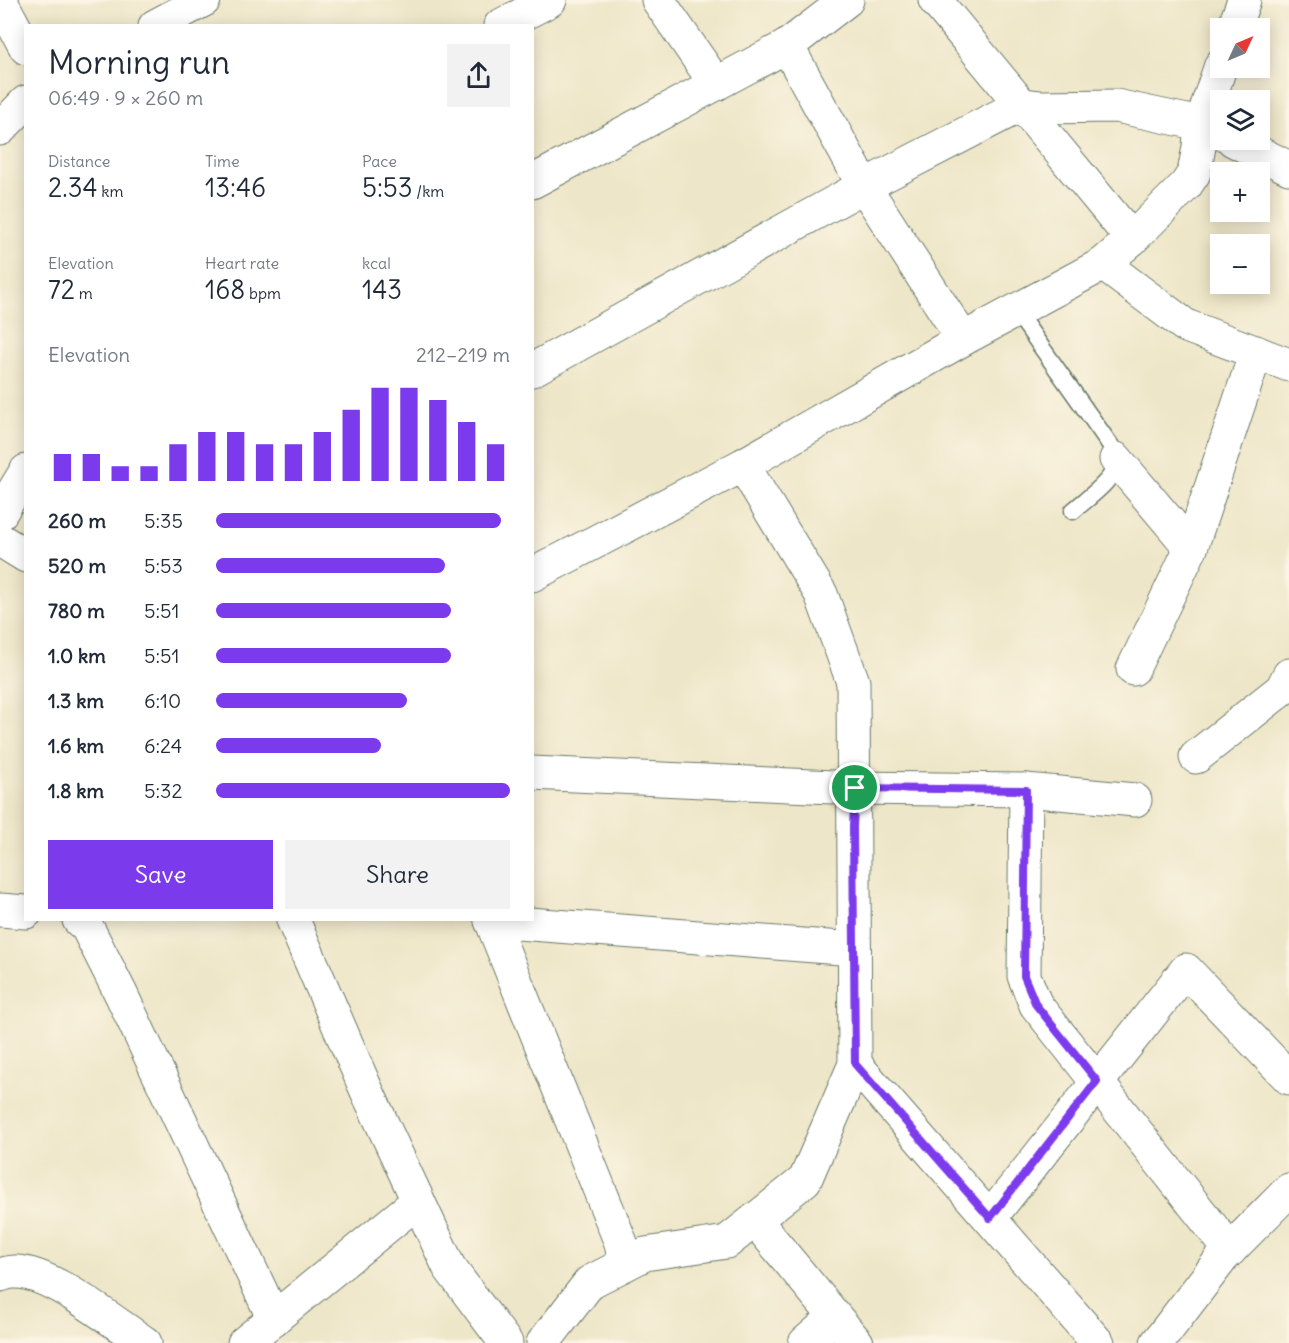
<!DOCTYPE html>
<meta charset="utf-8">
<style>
:root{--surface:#fff;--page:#f2f2f3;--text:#1f2937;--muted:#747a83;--accent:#7c3aed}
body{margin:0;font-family:Delius,sans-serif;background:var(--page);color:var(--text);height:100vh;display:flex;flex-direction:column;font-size:22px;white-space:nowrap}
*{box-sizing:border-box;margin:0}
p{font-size:20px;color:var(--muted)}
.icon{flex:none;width:33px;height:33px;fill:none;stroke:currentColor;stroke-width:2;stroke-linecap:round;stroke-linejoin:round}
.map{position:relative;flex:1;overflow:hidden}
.details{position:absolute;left:24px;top:24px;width:510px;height:897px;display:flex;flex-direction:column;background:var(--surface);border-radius:0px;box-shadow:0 3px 15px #0003}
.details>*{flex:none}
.needle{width:39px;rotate:46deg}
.buttons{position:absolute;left:1210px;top:18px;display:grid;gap:12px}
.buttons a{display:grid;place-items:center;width:60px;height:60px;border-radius:0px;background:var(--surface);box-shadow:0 3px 15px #0003;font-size:30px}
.pin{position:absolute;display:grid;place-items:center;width:51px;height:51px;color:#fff;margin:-26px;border:3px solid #fff;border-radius:50%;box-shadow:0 2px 6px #0007}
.round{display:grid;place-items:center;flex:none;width:63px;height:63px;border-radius:0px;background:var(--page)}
.headline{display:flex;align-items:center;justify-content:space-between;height:102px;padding:0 24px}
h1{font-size:33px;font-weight:600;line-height:45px}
.metrics{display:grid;grid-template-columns:repeat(3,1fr);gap:9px;height:102px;padding:6px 24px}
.metrics div{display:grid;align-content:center}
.metrics b{font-size:26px;font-weight:600}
.metrics small{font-size:16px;font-weight:400}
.metrics p{font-size:16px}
.chart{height:168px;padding:12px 24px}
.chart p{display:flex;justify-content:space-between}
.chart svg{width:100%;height:108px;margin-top:6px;stroke:var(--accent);stroke-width:6}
.cta{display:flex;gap:12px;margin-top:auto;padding:12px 24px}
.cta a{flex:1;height:69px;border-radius:0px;background:var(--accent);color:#fff;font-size:24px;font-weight:600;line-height:69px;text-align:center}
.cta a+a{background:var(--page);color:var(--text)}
ul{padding:0 24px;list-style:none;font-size:20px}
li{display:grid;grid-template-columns:96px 72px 1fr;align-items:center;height:45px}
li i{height:15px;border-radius:8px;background:var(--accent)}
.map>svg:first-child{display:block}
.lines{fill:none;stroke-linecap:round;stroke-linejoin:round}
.lane-casing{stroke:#677868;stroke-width:19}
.street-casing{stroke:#677868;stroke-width:35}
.lane{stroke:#fff;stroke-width:16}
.street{stroke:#fff;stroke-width:33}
.route-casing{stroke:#fff;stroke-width:12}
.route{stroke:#7c3aed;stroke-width:8}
</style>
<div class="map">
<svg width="1289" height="1343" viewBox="0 0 1289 1343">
<rect width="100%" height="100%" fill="#fcf5e5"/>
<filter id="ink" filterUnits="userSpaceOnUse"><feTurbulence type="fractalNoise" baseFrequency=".0167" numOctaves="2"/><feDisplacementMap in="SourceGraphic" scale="12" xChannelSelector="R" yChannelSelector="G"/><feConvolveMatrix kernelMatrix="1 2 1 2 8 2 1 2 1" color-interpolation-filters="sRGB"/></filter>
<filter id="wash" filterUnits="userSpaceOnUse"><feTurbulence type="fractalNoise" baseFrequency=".008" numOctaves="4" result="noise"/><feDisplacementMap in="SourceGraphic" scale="24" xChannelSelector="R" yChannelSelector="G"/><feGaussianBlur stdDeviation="1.35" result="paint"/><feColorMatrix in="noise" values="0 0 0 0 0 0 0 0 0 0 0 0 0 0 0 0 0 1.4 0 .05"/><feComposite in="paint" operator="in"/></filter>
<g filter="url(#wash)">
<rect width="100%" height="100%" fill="#eee6c8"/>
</g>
<g filter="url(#ink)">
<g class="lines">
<g class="lane-casing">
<path id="lane" d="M1016,311L1111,446C1112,450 1115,455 1116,460C1117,479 1086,499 1073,511"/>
</g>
<g class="street-casing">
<g id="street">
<polyline points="0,0 26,48"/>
<polyline points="658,0 716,84"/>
<polyline points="935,0 1132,239"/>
<polyline points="155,26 204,0"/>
<polyline points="500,26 550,0"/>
<polyline points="1234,28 1244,0"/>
<polyline points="787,46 864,186 963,339"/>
<polyline points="0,129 26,102"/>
<polyline points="1233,140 1289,168"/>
<polyline points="532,182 787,46 847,0"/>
<polyline points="1103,264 1186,326 1289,365"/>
<polyline points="532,370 864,186 1021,105 1040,107 1116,106 1201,124 1219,133"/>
<polyline points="1116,459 1191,548"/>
<polyline points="0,514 26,471"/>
<polyline points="0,540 26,556"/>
<polyline points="532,575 743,465 963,339 1103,264 1132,239 1186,185 1194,173 1199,147 1201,124 1221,65"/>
<polyline points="1133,669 1191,548 1256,352"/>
<polyline points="1196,757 1282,689 1289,675"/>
<polyline points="532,773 854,788 1026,790 1135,800"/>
<polyline points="1026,790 1024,976 1036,1005 1230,1250"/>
<polyline points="0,910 26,912"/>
<polyline points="79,920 87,927 121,994 274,1319"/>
<polyline points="293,920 366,1089 449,1267 506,1343"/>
<polyline points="491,920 621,1243 625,1264"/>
<polyline points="491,921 854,949"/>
<polyline points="855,1064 1098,1343"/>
<polyline points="990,1218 1186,970 1289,1078"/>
<polyline points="755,1220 857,1343"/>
<path d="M0,1275C4,1274 9,1272 14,1272C49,1270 114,1323 145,1343"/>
<polyline points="244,1343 418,1201"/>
<polyline points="543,1343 590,1282 645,1254 727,1242 805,1180 855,1064 853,682 821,594 743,465"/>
<polyline points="805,1343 835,1317"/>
<polyline points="1157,1343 1222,1258 1289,1190"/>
</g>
</g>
<use href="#lane" class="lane"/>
<use href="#street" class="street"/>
</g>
</g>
<g class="lines" filter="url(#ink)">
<g class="route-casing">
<polygon id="route" points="855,788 1026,790 1024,976 1036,1005 1097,1081 990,1218 855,1064 853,827"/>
</g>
<use href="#route" class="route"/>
</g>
</svg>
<div class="buttons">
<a><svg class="needle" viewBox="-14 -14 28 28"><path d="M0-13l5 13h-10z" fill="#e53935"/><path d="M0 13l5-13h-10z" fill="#747a83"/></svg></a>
<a><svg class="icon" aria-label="layers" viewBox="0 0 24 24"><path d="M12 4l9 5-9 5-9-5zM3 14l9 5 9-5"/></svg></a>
<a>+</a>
<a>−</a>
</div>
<div class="pin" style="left:855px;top:788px;background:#1e9e55"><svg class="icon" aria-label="arrive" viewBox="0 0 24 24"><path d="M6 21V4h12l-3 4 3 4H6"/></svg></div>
<section class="details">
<div class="headline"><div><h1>Morning run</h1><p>06:49 · 9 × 260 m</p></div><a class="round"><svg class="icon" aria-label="share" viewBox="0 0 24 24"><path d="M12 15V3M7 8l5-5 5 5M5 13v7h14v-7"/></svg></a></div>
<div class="metrics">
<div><p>Distance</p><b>2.34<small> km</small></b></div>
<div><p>Time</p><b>13:46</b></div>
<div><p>Pace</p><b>5:53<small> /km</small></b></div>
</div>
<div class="metrics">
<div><p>Elevation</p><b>72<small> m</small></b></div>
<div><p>Heart rate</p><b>168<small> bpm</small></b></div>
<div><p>kcal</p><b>143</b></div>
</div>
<div class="chart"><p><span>Elevation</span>212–219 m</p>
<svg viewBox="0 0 160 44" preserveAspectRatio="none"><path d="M5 44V33M15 44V33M25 44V38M35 44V38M45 44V29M55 44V24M65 44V24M75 44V29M85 44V29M95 44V24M105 44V15M115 44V6M125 44V6M135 44V11M145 44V20M155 44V29"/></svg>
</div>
<ul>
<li><b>260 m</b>5:35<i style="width:97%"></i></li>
<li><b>520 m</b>5:53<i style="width:78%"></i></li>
<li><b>780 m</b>5:51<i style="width:80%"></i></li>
<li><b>1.0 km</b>5:51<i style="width:80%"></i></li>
<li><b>1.3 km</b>6:10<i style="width:65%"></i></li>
<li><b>1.6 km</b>6:24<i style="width:56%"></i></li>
<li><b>1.8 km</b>5:32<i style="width:100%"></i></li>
</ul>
<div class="cta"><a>Save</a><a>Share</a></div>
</section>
</div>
